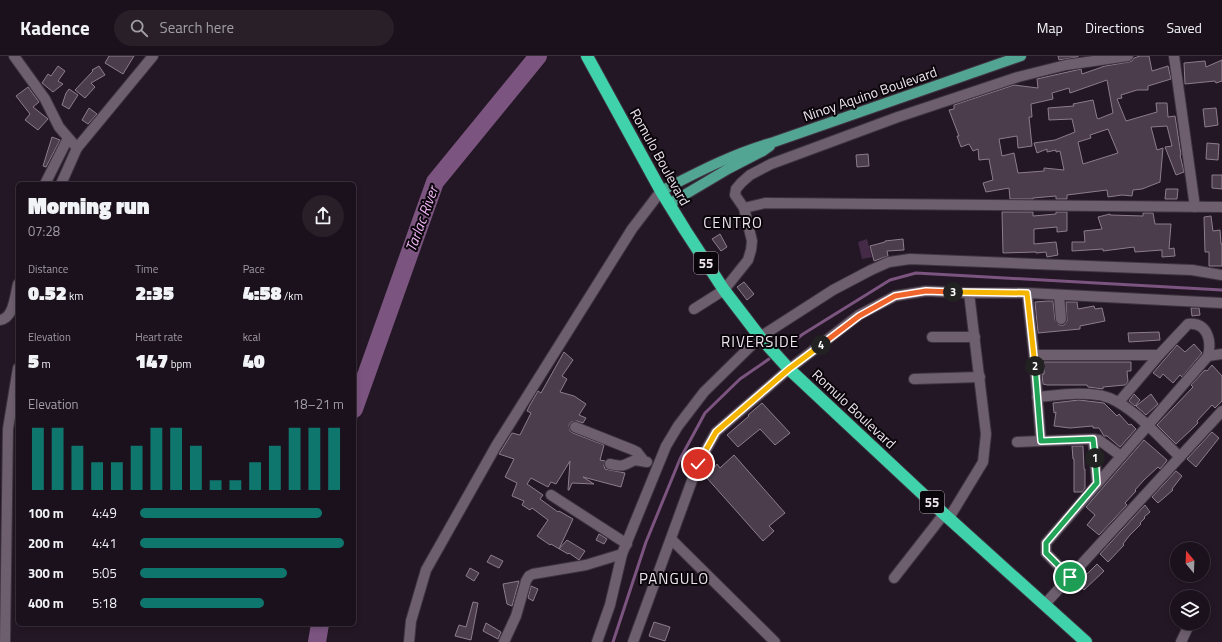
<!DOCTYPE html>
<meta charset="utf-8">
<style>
:root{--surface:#1b111c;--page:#281f29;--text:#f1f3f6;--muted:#a09da3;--line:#39313b;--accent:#0f766e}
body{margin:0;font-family:"Titillium Web",sans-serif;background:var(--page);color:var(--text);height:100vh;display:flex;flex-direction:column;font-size:15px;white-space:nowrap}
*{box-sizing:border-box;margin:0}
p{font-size:13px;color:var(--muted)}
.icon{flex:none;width:22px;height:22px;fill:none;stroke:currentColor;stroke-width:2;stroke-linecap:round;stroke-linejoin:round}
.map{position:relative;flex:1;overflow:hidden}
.panel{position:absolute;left:16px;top:126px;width:340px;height:444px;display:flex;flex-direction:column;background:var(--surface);border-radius:6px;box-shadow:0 2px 6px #0003,0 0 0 1px var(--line)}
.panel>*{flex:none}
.needle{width:26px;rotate:341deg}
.tools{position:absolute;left:1170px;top:486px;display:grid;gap:8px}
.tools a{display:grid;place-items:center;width:40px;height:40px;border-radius:50%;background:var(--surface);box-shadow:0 2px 6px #0003,0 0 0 1px var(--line);font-size:20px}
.pin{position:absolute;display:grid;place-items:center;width:34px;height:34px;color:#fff;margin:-17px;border:2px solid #fff;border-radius:50%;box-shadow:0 1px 4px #0007}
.km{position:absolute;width:20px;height:20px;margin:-10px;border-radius:50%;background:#222;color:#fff;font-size:11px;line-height:20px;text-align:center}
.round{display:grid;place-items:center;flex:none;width:42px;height:42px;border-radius:21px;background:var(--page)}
.overview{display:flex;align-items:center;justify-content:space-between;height:68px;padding:0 12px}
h1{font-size:22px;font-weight:800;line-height:30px}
.figures{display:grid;grid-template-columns:repeat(3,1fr);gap:6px;height:68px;padding:4px 12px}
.figures div{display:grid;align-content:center}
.figures b{font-size:20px;font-weight:800}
.figures small{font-size:11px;font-weight:400}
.figures p{font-size:11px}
.chart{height:112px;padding:8px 12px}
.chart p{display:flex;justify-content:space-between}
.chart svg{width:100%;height:72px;margin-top:4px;stroke:var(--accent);stroke-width:6}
ul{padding:0 12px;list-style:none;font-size:13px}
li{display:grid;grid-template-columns:64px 48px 1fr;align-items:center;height:30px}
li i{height:10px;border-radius:5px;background:var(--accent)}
header{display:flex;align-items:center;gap:24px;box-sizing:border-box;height:56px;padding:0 20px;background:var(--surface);border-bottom:1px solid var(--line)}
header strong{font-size:19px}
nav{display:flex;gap:22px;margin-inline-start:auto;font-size:14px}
.search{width:280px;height:36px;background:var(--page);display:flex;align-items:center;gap:10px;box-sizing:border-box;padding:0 14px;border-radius:22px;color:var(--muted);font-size:15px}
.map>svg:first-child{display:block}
.green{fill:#442a46}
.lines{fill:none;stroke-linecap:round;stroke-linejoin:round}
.stream{stroke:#7b547f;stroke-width:3}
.river{stroke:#7b547f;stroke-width:18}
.building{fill:#4b3d4c;stroke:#8c7c8d;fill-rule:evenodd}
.minor-casing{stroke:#3e343f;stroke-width:12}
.major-casing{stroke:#3e343f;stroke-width:12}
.highway-casing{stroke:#3e343f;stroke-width:14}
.minor{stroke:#6e5f6f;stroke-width:10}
.major{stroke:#52a593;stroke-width:10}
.highway{stroke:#40d3ab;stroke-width:12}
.split-1-casing{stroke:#fff;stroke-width:8}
.split-2-casing{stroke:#fff;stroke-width:8}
.split-3-casing{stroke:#fff;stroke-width:8}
.split-4-casing{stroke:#fff;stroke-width:8}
.split-5-casing{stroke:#fff;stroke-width:8}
.split-1{stroke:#22a559;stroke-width:5}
.split-2{stroke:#22a559;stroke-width:5}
.split-3{stroke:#f5b400;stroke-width:5}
.split-4{stroke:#f0652b;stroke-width:5}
.split-5{stroke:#f5b400;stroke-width:5}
.labels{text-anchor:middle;stroke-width:4;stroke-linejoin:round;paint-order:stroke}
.shield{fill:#0a050a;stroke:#a9a1a9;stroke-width:1}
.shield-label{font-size:13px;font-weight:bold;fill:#ede4ed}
.street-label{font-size:14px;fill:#ede4ed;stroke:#0a050a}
.water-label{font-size:15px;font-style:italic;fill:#f1b4f6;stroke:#0a050a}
.neighbourhood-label{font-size:15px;letter-spacing:1px;fill:#ede4ed;stroke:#0a050a}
</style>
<header>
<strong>Kadence</strong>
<div class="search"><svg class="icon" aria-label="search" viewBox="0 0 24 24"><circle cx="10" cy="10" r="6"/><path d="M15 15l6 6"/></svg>Search here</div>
<nav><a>Map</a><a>Directions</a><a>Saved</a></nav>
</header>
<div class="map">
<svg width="1222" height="586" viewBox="0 0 1222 586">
<rect width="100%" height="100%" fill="#241725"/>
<polygon class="green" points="867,183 872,201 862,203 858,186"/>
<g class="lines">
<g class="stream">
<polyline points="786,291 803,278 890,224 916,217 1222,234"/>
<polyline points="613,586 646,486 680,403 705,357 740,323 769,303"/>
</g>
<g class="river">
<polyline points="354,353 435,126 538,0"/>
<polyline points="317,586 320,568"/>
</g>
</g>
<g class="building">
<polygon points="109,0 134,0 123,18 105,7"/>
<polygon points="1058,0 1078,0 1078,1 1059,4"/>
<path d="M1140,0H1149L1152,15L1168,10L1171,23L1148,30V34H1137L1121,39L1122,42L1117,43L1126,65L1157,56L1156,47H1167L1168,61L1175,60L1181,99H1180L1184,116L1176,119L1165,91L1172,90L1167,70L1151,71L1157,94L1163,92L1160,126L1142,133L1133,134L1132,140L1122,139L1108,141L1107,134L1067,139V143H1056V140L1033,142V143H1010L1009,132L986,136L983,127L993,124L989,103L979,104L978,93L973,95L969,88L961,91L957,80H959L949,54L954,53V49L1014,29L1038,32L1037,23L1081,13L1082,18L1105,10L1129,6L1132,5L1134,2ZM1107,24L1113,57L1098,63L1097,62L1093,44L1073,48L1074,50L1048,52L1049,64L1072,63L1075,76L1055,84L1034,87L1037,97L1047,93V96L1056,94V96L1060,95L1064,114L1044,112V115L1018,117L1014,97L1002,100L999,83L1017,80L1018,92L1032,90L1029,61H1032L1031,48L1053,43L1052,37L1069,32L1070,37ZM1108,73L1118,97L1083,108L1078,86L1091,82L1090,79Z"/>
<polygon points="1222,4 1222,25 1216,27 1215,25 1185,28 1184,7 1205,5 1206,11"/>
<polygon points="58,10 65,15 58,25 63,28 53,36 42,27 48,18 51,20"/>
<polygon points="99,10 105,19 91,27 95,31 85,42 75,34 93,15 92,14"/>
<polygon points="28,31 39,46 33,51 48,63 38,74 25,64 30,58 16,40"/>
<polygon points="69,33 78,39 69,53 62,49 66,37"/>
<polygon points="89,52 97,58 88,68 82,64"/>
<polygon points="1216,52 1218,69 1205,71 1203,53"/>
<polygon points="52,81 60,84 46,111 43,110"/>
<polygon points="1207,87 1219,88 1218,104 1206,103"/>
<polygon points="868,98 869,110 857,111 856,99"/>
<polygon points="1212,119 1222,119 1222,133 1212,132"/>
<polygon points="1166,133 1178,133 1177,143 1165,143"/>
<polygon points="1002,156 1033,156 1033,160 1056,158 1056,156 1067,156 1067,175 1057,176 1057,171 1034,173 1034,188 1056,186 1058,199 1047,201 1046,196 1036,197 1036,196 1003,197"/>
<polygon points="1143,157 1153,157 1155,168 1171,168 1169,193 1174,192 1175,200 1162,201 1162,194 1135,196 1134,191 1103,195 1103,193 1072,195 1072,186 1085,186 1084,175 1102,173 1098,161 1110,158 1110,159 1143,160"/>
<polygon points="1211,160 1213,175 1220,174 1221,188 1222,188 1222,210 1209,210 1209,196 1205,196 1204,161"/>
<polygon points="720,178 727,191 721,195 712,183"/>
<polygon points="903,183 904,194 887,195 888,200 874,205 870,190 885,186 885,185"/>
<polygon points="744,226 754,238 747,244 737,231"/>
<polygon points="1048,245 1053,245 1055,264 1059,269 1064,269 1067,265 1066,246 1077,246 1078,253 1094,250 1095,253 1102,252 1105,265 1080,270 1080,273 1038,277 1035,246"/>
<polygon points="1191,252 1199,252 1200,259 1192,260"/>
<polygon points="1159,276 1160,284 1129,286 1128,277"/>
<polygon points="1194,288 1202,297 1182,321 1180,319 1173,327 1163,318 1160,322 1153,317 1177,289 1185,296"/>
<polygon points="564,296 573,304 562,320 567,323 560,336 574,340 586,348 579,359 586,362 583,367 577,365 571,366 569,369 570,375 573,377 604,389 600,404 605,405 604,410 605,413 625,417 621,431 583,421 594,428 572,427 569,434 568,434 570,405 556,428 551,426 548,431 531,422 527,428 543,439 540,443 558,456 559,455 573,463 559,493 567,484 585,495 579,504 569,497 568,498 551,488 550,489 537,480 548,464 532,452 530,454 522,449 524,445 512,440 517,427 505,421 514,403 499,398 512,377 520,379 531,357 527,355 530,349 538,335 541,337"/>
<polygon points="1044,306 1131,306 1131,315 1127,315 1128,326 1125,329 1103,331 1103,333 1088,331 1087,329 1047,329 1043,328 1042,318 1044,318"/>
<polygon points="1212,309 1222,320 1222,345 1215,352 1212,349 1197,365 1198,367 1193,372 1176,388 1157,369 1193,331 1191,329 1205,314 1207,315"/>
<polygon points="1134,338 1140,344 1135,350 1129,345"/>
<polygon points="1151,338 1158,348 1146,359 1136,350"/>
<polygon points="1079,344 1104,347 1117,360 1119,358 1129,369 1131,368 1136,373 1120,391 1107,380 1104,380 1099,372 1093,372 1093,370 1070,372 1054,370 1056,356 1054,357 1053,347"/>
<polygon points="762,347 790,377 775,389 760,373 738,391 727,379 749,360 748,359"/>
<polygon points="1212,376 1219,382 1196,411 1187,403"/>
<polygon points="1144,384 1167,404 1166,406 1160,413 1158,411 1144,424 1135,434 1136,435 1125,447 1127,449 1099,479 1087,469 1095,459 1086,451"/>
<polygon points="1072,390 1083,390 1084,413 1085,413 1085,432 1082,436 1074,436 1074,403 1073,403"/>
<polygon points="734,399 785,457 769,470 774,475 763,485 706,421 717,408 720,412"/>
<polygon points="1176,415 1182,420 1172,433 1173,434 1158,447 1152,441"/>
<polygon points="1145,449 1150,456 1144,461 1145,462 1140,467 1141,468 1129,480 1123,488 1124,489 1108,506 1100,498"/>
<polygon points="599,478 607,483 604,488 596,484"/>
<polygon points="491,499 503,505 499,512 487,506"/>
<polygon points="1097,508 1104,515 1084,534 1078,527"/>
<polygon points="470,512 479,517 474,525 466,520"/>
<polygon points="519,525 512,550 507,548 503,528"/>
<polygon points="531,530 538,533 533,545 528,542"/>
<polygon points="473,546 478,547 471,584 455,580 459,569 466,571"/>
<polygon points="654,566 670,571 665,585 649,580"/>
<polygon points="486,567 501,576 498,583 483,575"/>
</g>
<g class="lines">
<g class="minor-casing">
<g id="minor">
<polyline points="14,0 45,43 59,71 77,92 61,128"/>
<polyline points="1174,0 1195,151"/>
<polyline points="77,92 153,0"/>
<polyline points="45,128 68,82"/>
<polyline points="744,152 765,147 1222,151"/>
<polyline points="1027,237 1034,299 1041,385 1093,383 1099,384 1121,400"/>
<polyline points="1059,239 1061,263"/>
<polyline points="694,253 724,234 748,204 751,194 752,185 744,152 735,139 736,133 741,127 750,119 771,108 898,61 1018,21 1066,9 1128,0"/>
<path d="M0,264C14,262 15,239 18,228"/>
<polyline points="932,281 975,281"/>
<polyline points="1034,299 1159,299"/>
<polyline points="1208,300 1222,298"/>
<polyline points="914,323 980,321"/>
<path d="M1037,341C1057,339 1078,336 1098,339C1126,342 1160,382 1180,401"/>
<polyline points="575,371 633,394 637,396 644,405"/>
<polyline points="1093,383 1097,427"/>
<polyline points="1017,386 1041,385"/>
<path d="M610,408C624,411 622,410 635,404L647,406"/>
<polyline points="551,439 627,488"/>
<polyline points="949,462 983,406 986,378 969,237"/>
<polyline points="671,483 775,586"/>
<path d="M1069,521L1046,497V487L1208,300C1212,284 1207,266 1188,268L1159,299L1119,346"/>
<polyline points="894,522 944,458"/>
<polyline points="1045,548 1222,355"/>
<polyline points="5,586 8,373 18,312"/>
<polyline points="409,586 411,565 426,514 496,390 632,173 661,135"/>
<polyline points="504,586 516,560 526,525 529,520 533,518 586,509 622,498"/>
<polyline points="597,586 610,549 622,498 666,390 678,370 704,336 760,281 833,234 871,214 889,206 910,203 1192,214 1222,219"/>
<polyline points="633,586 698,408 716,376 789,313 859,259 895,240 926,235 969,237 1027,237 1222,247"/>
<polyline points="1181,586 1190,567"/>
</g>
</g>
<g class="major-casing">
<g id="major">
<path d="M661,135C698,116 734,97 774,86L1021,0"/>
<polyline points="669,148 728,113 763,95 770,90"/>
</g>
</g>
<g class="highway-casing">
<polyline id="highway" points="587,0 661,135 685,174 724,234 760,281 789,313 944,458 1086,586"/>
</g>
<use href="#minor" class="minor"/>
<use href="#major" class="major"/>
<use href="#highway" class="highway"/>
</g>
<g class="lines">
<g class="split-1-casing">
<polyline id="split-1" points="1070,521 1046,497 1046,487 1097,427 1095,402"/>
</g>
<g class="split-2-casing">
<polyline id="split-2" points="1035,310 1041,385 1093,383 1095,402"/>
</g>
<g class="split-3-casing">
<polyline id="split-3" points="953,236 1027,237 1035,310"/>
</g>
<g class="split-4-casing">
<polyline id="split-4" points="821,289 859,260 895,240 926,235 953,236"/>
</g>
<g class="split-5-casing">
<polyline id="split-5" points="698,408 716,376 789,313 821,289"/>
</g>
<use href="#split-1" class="split-1"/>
<use href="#split-2" class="split-2"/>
<use href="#split-3" class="split-3"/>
<use href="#split-4" class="split-4"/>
<use href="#split-5" class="split-5"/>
</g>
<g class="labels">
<g class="shield">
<rect x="694" y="196" width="24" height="22" rx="3"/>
<rect x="920" y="435" width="24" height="22" rx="3"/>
</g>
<g class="shield-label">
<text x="706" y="212">55</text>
<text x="932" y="451">55</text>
</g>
<g class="street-label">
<text transform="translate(870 38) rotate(-19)" y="5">Ninoy Aquino Boulevard</text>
<text transform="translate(660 101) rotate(61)" y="5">Romulo Boulevard</text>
<text transform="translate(854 353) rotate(43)" y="5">Romulo Boulevard</text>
</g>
<g class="water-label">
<text transform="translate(422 163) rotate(-70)" y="5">Tarlac River</text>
</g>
<g class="neighbourhood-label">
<text x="733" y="172">CENTRO</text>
<text x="760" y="291">RIVERSIDE</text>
<text x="674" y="528">PANGULO</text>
</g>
</g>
</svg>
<div class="tools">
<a><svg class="needle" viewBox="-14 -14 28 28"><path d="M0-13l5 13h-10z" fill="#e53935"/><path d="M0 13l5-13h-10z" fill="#a09da3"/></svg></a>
<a><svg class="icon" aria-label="layers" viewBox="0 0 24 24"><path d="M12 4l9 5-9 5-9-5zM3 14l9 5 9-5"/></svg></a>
</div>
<div class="pin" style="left:1070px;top:521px;background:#1e9e55"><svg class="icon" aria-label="arrive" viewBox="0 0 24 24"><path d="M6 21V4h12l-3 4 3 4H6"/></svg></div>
<div class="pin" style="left:698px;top:408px;background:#d93025"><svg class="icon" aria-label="check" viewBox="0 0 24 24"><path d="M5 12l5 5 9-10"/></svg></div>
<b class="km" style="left:1095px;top:402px">1</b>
<b class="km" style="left:1035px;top:310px">2</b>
<b class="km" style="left:953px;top:236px">3</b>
<b class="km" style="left:821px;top:289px">4</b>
<section class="panel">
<div class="overview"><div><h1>Morning run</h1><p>07:28</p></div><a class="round"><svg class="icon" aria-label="share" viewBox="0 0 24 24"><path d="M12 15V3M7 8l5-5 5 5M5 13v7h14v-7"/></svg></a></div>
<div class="figures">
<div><p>Distance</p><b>0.52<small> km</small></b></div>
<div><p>Time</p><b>2:35</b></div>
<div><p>Pace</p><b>4:58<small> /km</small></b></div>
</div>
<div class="figures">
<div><p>Elevation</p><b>5<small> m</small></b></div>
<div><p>Heart rate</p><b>147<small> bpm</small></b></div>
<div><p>kcal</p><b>40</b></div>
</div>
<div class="chart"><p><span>Elevation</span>18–21 m</p>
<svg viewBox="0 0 160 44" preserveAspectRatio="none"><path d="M5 44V6M15 44V6M25 44V17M35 44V27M45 44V27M55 44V17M65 44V6M75 44V6M85 44V17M95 44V38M105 44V38M115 44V27M125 44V17M135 44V6M145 44V6M155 44V6"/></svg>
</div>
<ul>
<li><b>100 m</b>4:49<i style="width:89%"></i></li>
<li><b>200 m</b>4:41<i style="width:100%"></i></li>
<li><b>300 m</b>5:05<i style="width:72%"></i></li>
<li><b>400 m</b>5:18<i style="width:61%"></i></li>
</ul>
</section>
</div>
